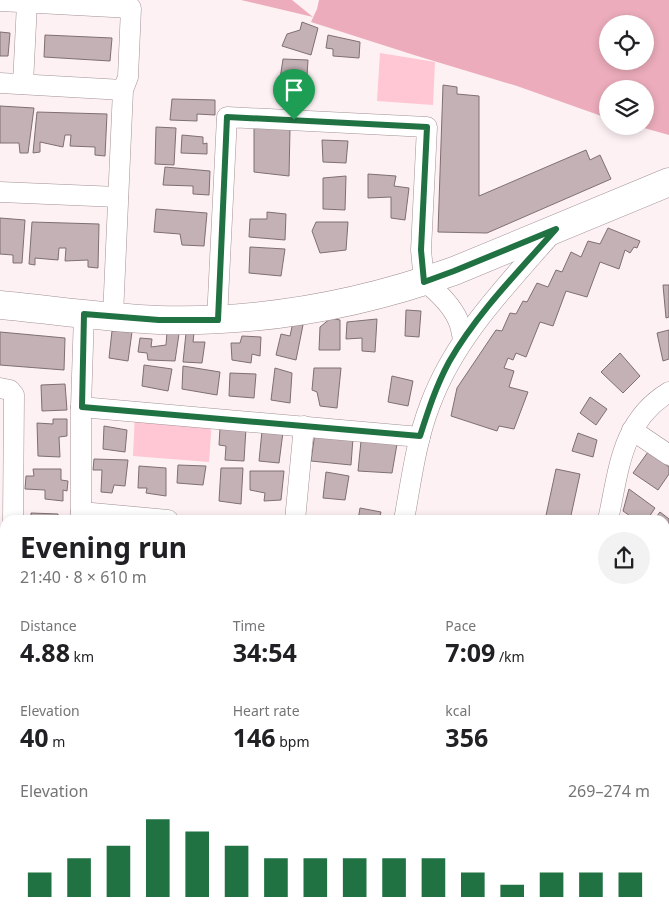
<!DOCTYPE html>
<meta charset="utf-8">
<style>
:root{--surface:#fff;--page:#f2f2f2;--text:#202124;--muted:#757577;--accent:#217243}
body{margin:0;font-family:"Noto Sans",sans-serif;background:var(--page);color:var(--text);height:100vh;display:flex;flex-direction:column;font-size:19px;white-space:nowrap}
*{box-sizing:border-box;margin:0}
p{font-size:16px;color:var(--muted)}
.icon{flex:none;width:28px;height:28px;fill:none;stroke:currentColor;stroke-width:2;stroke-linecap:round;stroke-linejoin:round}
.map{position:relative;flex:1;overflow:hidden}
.panel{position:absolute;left:0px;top:515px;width:670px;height:405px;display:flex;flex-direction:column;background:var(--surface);border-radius:15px 15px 0 0;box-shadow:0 2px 8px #0003}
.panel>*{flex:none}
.controls{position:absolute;left:599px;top:15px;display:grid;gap:10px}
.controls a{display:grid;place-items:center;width:55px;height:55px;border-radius:50%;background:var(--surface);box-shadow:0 2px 8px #0003;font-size:25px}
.pin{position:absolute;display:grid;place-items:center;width:42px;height:42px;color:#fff;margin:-51px -21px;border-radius:50% 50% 50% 0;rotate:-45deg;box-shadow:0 0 5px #0007}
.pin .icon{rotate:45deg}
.round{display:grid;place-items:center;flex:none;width:52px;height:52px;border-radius:26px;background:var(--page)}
.overview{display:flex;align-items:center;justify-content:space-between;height:85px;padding:0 20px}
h1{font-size:28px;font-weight:700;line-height:38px}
.stats{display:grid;grid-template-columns:repeat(3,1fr);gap:8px;height:85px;padding:5px 20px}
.stats div{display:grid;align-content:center}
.stats b{font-size:25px;font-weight:700}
.stats small{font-size:14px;font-weight:400}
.stats p{font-size:14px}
.chart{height:140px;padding:10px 20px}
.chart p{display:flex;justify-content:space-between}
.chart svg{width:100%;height:90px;margin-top:5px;stroke:var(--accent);stroke-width:6}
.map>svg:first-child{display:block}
.green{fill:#fec7d3}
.forest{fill:#ecacbb;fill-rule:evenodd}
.building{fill:#c3b1b5;stroke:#7f6f72}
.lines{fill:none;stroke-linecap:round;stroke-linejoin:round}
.street-casing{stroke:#a29195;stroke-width:21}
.secondary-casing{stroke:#a29195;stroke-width:29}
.street{stroke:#fff;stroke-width:20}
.secondary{stroke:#fff;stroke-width:28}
.route-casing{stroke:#fff;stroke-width:10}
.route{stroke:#217243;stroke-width:6}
</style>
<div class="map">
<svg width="669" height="920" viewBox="0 0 669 920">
<rect width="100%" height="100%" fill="#fdf1f3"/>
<g class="green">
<polygon points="380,53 435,62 433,105 377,101"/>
<polygon points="135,414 212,419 209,462 133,456"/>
<polygon points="552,915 640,915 636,920 559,920"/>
</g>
<g class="forest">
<polygon points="241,0 292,0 313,17"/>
<path d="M319,0H669V135L637,126H645V89H608L607,118L517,86L414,55L311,22L317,9ZM608,24H645V61H608Z"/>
</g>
<g class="building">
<polygon points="302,22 318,28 311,55 282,46 287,34 300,30"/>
<polygon points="0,32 10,33 8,56 0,56"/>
<polygon points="45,35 112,38 110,61 44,57"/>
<polygon points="328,35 360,42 359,58 333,56 333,49 326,48"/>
<polygon points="283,59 308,60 306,92 286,89 286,79 280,79"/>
<polygon points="443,85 457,87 457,94 479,96 479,196 586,150 590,160 600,155 611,179 487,233 438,232"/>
<polygon points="172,99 215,100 215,115 197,114 197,121 170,120"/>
<polygon points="0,106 34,108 28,153 20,153 19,143 0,143"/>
<polygon points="37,112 107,114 105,156 95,155 95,147 70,146 71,135 65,135 63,147 40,142 40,152 33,153"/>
<polygon points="156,127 176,128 174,165 155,164"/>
<polygon points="254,127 290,129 289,176 254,172"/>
<polygon points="182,135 203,137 203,144 207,143 207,154 181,153"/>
<polygon points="322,140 348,141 346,163 323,162"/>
<polygon points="165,167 210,171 209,195 193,194 193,186 163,185"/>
<polygon points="368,174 396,176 394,186 409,188 405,220 391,218 391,197 368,198"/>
<polygon points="346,176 345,210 323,209 323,178"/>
<polygon points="156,209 207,213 204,246 182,245 180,234 154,232"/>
<polygon points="267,212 286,214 285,240 249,237 250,219 267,219"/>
<polygon points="0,218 25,220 22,263 13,263 13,255 0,254"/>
<polygon points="32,222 99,224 98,268 88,267 88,260 65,261 66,248 59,248 58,260 35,258 35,265 29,264"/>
<polygon points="316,222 348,222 346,250 320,253 312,231"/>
<polygon points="608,228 640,241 637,248 634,247 630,253 625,250 619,269 600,262 587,297 566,291 553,326 540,322 526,357 516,353 513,360 508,358 504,368 514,371 509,387 528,392 514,429 499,426 497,431 451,416 457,388 496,330 502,331 510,313 516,314 523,301 527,302 537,283 548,287 556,270 562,272 571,252 581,257 588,241 600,244"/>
<polygon points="250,247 285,249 281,276 249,273"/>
<polygon points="663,285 669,285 669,317 666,318"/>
<polygon points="406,310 421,311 419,337 405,336"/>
<polygon points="331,318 340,320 340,350 319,350 320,327"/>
<polygon points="377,319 375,352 362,351 362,338 346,339 347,322"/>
<polygon points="293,322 303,325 296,360 276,355 281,334 290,336"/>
<polygon points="669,330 669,359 663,361 657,333"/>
<polygon points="112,331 132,332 128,361 109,358"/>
<polygon points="0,332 65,338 64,370 0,365"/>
<polygon points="167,332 179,334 175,361 148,360 147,353 138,352 140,338 152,339 151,347 166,345"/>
<polygon points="186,333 194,333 193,342 205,342 202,363 183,362"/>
<polygon points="242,336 261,337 260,356 252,354 251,363 232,360 231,343 240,343"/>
<polygon points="620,353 640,376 623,393 601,372"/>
<polygon points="144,365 172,369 168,391 142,386"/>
<polygon points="183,366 220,372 217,395 182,389"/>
<polygon points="275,368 292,373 290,403 271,400"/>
<polygon points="314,368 341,368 337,408 320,406 317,392 312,390"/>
<polygon points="230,373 256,374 254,398 229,396"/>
<polygon points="392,376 413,381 408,406 388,402"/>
<polygon points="65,384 67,410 42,411 41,385"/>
<polygon points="590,397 607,409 596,425 580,413"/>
<polygon points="53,419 67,419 67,436 59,437 60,457 38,456 37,423 53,424"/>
<polygon points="104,426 127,430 125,452 103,449"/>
<polygon points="220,428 246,428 244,461 225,460 226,446 219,445"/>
<polygon points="262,431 283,432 279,463 259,461"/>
<polygon points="315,433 353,438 351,465 311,461"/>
<polygon points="578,433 597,440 593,457 572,451"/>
<polygon points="361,441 397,444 392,473 358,471"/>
<polygon points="648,452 669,467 669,474 658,490 633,473"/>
<polygon points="94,459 128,460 125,486 114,485 112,493 101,492 102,470 93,470"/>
<polygon points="178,465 206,466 203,485 177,483"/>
<polygon points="139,466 166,468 166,496 146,493 147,488 138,488"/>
<polygon points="221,468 243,468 241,504 219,501"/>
<polygon points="33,469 61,469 61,480 68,481 67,491 63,490 63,501 45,499 45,490 25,489 26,476 34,476"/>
<polygon points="556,469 580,474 570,520 545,520"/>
<polygon points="250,471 284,471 281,500 264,501 265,493 250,490"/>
<polygon points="326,472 349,476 345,500 323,498"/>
<polygon points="629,489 655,508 647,520 636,520 623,511"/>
<polygon points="360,508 381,512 379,520 358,520"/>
<polygon points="660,512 669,519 669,530 665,536 665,520 654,520"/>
<polygon points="31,513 58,514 58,520 31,520"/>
<polygon points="665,599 669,602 669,625 665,622"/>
<polygon points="665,721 669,723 669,737 665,736"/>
<polygon points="669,747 669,761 665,759"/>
<polygon points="665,767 669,769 669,777 665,784"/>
<polygon points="665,853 669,855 669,861 665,867"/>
<polygon points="264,915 301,915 301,920 276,920 276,918 264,917"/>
<polygon points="311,915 352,915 354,920 313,920"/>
<polygon points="444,915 460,915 456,920 451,920"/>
<polygon points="487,915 510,915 518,920 484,920"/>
</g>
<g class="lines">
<g class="street-casing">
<g id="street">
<polyline points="0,1 131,8 128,77 123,90 113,316"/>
<polyline points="0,83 123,90"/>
<polyline points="23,84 27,3"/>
<polyline points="0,192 118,197"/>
<path d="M217,320L227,117L427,127L421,250L424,281C438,292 451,304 458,320C461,326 462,334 463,340"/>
<polyline points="0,388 10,390 14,395 13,520"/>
<polyline points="81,407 420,437"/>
<polyline points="632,430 669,455"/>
<polyline points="81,512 168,520"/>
<polyline points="81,520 81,407 84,314"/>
<polyline points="295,520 304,426"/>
<path d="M404,520C411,482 416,441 430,405C455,337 507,285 553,232"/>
<path d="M608,520C619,470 621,421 669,392"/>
<polyline points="665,580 669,582"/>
<polyline points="0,611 5,611"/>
<polyline points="665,703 669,695"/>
<polyline points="0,723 5,723"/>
<polyline points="665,905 669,898"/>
<polyline points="373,915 377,920"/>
<polyline points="254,920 254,915"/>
</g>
</g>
<g class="secondary-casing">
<path id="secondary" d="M0,305C53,310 106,318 159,320C260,323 359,305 454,271L669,182"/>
</g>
<use href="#street" class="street"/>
<use href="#secondary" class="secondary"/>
</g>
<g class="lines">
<g class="route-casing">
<path id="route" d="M227,117L427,127L421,250L424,282L454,271L556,229C519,271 477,313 449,362C436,386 428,411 420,436L82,407L84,314L159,320H218Z"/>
</g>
<use href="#route" class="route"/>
</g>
</svg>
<div class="controls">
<a><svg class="icon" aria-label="locate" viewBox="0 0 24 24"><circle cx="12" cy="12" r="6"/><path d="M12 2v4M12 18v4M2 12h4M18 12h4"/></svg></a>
<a><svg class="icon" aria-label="layers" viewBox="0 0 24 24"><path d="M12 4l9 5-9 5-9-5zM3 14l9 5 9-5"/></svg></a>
</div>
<div class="pin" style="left:294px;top:120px;background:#1e9e55"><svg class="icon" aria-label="arrive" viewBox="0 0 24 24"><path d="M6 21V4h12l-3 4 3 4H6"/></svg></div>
<section class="panel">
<div class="overview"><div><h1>Evening run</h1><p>21:40 · 8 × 610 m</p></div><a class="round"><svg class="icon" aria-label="share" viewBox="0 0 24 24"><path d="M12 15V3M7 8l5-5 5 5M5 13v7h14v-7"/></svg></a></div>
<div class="stats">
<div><p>Distance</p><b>4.88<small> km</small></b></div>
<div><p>Time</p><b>34:54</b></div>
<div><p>Pace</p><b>7:09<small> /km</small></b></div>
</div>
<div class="stats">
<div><p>Elevation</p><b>40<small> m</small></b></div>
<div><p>Heart rate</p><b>146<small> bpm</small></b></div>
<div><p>kcal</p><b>356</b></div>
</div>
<div class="chart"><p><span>Elevation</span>269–274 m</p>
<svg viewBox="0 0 160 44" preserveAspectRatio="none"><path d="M5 44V32M15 44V25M25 44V19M35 44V6M45 44V12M55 44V19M65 44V25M75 44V25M85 44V25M95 44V25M105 44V25M115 44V32M125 44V38M135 44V32M145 44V32M155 44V32"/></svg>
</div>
</section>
</div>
